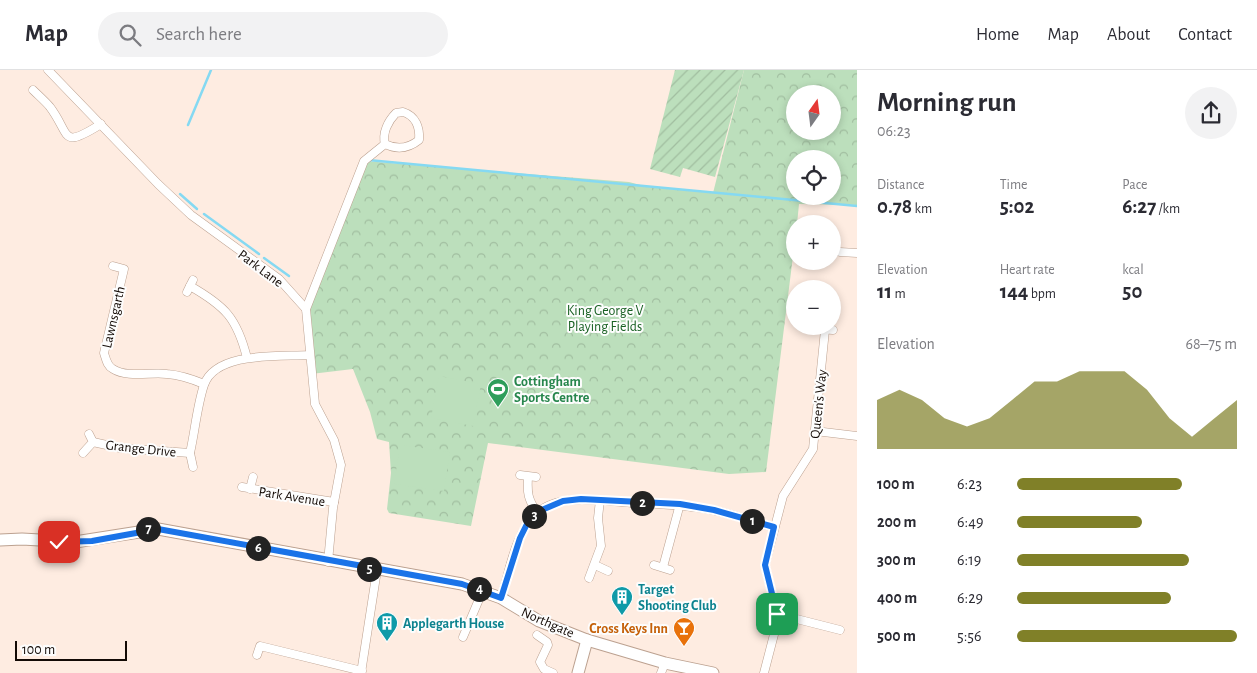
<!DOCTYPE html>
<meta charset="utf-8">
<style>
:root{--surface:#fff;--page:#f2f2f3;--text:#2b2b33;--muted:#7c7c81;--line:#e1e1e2;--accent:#808028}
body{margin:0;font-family:"Alegreya Sans",sans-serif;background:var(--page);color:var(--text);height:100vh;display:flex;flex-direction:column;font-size:19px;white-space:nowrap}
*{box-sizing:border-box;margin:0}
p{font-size:16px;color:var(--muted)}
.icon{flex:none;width:28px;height:28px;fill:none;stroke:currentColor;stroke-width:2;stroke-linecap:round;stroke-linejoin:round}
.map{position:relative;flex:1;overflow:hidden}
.side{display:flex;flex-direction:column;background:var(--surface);width:400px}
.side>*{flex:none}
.needle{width:32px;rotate:14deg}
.buttons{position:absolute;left:786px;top:15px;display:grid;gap:10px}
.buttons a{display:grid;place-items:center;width:55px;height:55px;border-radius:50%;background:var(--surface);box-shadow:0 2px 8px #0003;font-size:25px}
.scale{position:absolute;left:15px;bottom:12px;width:112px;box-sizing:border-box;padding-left:5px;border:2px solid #130a05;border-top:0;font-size:14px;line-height:18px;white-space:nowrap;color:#130a05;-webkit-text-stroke:4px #fdfdfd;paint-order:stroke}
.pin{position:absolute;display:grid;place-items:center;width:42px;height:42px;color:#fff;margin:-21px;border-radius:10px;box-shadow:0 2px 8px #0006}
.km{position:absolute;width:25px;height:25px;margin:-12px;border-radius:50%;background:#222;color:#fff;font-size:14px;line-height:25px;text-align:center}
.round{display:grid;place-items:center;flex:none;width:52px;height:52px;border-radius:26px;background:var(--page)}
.overview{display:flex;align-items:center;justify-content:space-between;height:85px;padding:0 20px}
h1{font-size:28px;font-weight:700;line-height:38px}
.metrics{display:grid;grid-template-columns:repeat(3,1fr);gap:8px;height:85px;padding:5px 20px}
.metrics div{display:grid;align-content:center}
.metrics b{font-size:21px;font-weight:700}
.metrics small{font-size:14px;font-weight:400}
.metrics p{font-size:14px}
.chart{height:140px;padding:10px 20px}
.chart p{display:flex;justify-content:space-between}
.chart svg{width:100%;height:90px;margin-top:5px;fill:var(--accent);opacity:.7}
ul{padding:0 20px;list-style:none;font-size:16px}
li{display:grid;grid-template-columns:80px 60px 1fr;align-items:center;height:38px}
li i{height:12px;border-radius:6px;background:var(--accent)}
header{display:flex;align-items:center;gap:30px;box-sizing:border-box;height:70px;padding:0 25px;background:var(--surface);border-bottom:1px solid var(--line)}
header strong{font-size:24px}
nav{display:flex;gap:28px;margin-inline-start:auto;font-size:18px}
.search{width:350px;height:45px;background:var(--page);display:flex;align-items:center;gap:12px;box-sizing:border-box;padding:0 18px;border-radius:28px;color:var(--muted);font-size:19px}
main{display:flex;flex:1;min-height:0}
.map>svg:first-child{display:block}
.park{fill:url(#park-crowns);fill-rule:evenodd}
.garden{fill:url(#garden-furrows)}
.pitch{fill:#bcdfbc}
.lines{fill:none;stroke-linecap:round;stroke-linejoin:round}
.stream{stroke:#85d9f2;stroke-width:2.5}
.street-casing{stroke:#bca190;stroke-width:9}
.secondary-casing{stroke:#bca190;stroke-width:13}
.street{stroke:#fff;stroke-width:8}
.secondary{stroke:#fff;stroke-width:11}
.route-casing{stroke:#fff;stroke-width:10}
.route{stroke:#1a73e8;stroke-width:6}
.labels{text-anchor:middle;stroke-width:4;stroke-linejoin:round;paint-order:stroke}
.street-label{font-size:14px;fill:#130a05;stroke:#fdfdfd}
.park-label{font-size:14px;fill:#196123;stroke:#fdfdfd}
.leisure-label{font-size:14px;font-weight:bold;fill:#27864d;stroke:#fdfdfd;text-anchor:start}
.culture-label{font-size:14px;font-weight:bold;fill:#0d838f;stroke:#fdfdfd;text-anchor:start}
.food-label{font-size:14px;font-weight:bold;fill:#c56008;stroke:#fdfdfd;text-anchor:end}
</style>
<header>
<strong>Map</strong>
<div class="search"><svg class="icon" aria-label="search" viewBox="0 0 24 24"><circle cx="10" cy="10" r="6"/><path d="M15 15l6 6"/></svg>Search here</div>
<nav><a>Home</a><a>Map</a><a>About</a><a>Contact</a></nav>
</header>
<main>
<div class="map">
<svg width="857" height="603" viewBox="0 0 857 603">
<defs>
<pattern id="park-crowns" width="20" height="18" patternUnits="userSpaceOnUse" patternTransform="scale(1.25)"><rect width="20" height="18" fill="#bcdfbc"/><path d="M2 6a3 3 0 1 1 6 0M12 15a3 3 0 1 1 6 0" fill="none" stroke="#a1bea0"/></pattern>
<pattern id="garden-furrows" width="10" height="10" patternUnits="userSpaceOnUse" patternTransform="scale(1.25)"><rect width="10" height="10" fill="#bcdfbc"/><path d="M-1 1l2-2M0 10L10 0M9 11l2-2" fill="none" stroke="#a1bea0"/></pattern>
</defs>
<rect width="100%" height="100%" fill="#feece1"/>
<path class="park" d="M744,0H857V135L799,134L797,154H795V170L766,402L729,404L488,373L471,456L389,443L387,439L391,403L389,372L377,369L370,342L353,299L311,304L306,239L365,91L629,112L648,117L713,123ZM795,24H832V61H795ZM795,89H832V126H795Z"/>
<polygon class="garden" points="675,0 744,0 715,107 683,98 680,107 650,99"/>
<g class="pitch">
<polygon points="439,306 481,314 473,356 431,348"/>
<polygon points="400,375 450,382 444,421 394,414"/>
</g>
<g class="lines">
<g class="stream">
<polyline points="188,55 211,0"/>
<polyline points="368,90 857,136"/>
<polyline points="180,124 197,139"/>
<polyline points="204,144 259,184"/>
<polyline points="264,188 289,206"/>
</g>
<g class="street-casing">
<g id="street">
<polyline points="48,0 158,114 191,145 279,209 306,239 315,334 334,370 341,395 333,438 328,492"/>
<path d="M33,20C39,26 45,31 50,37C71,65 60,80 101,54"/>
<path d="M403,42C416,46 420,58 419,70C409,78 397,80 385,74C382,63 388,51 396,43Z"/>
<polyline points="840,182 857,183"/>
<path d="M113,196L124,199L104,283C106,289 107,296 113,299C127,308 151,302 167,304C180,305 192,309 204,314"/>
<path d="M190,216C225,236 237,248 247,288"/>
<polyline points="187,222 193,210"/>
<polyline points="306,239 364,91 385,74"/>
<polyline points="819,259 833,260"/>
<polyline points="815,361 857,366"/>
<path d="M93,372L120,378L190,383C195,361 197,336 204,315C216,281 280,287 309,285"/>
<polyline points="83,383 93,372 89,364"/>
<polyline points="190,383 193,397"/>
<polyline points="520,405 536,407"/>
<path d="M528,407C527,423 528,430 537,442"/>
<polyline points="242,417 334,432"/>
<polyline points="250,419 253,407"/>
<polyline points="595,495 608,501"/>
<polyline points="654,495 670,500"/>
<polyline points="663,497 680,434"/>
<polyline points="589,508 601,476 598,448 600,430"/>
<path d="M501,528C510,501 514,465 536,444C559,421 606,432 636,433C662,434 686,435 712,440C733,444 754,452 774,457"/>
<polyline points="777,544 840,560"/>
<polyline points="537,565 547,572 548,575 540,592 544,599 553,603"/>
<polyline points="463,567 483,520"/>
<polyline points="257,585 260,576 362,601"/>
<polyline points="361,603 377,500"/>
<polyline points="661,603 665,593"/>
<polyline points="764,603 777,553 777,544 765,495 783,426 813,379 825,260"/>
</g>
</g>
<g class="secondary-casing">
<g id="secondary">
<polyline points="0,470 22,469 75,472 158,459 462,514 501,528 539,551 587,570 665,593 713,603"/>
<polyline points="578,603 587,570"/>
</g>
</g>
<use href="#street" class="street"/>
<use href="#secondary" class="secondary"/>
</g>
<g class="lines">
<g class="route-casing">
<polyline id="route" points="59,472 92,471 158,459 462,514 501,528 520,468 527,454 537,442 563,431 581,429 680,434 714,440 774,457 765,495 777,544"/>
</g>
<use href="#route" class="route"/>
</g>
<defs>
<g id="stadium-pin" transform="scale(1.125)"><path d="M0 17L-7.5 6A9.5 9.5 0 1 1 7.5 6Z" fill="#2e9e5b" stroke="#fdfdfd"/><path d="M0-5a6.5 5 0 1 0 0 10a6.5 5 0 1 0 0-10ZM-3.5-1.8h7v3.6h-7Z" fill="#fff"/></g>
<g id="building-pin" transform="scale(1.125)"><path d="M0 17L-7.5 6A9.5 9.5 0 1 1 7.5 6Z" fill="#0f9aa8" stroke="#fdfdfd"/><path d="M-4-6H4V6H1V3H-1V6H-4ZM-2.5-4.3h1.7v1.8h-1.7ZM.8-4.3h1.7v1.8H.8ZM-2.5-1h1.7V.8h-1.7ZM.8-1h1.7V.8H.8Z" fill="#fff"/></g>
<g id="bar-pin" transform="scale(1.125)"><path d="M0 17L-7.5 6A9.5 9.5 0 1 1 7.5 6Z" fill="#e8710a" stroke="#fdfdfd"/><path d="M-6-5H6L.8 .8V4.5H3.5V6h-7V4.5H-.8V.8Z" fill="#fff"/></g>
</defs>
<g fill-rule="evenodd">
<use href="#stadium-pin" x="498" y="319"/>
<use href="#building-pin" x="622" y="527"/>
<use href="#building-pin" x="387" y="553"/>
<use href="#bar-pin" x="684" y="558"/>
</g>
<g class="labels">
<g class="street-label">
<text transform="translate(261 198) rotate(37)" y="5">Park Lane</text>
<text transform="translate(113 247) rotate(-77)" y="5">Lawnsgarth</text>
<text transform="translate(818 334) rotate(-84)" y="5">Queen's Way</text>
<text transform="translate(141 378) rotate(6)" y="5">Grange Drive</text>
<text transform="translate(292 426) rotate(9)" y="5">Park Avenue</text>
<text transform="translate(548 552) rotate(24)" y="5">Northgate</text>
</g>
<g class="park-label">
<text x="605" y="245">King George V<tspan x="605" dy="16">Playing Fields</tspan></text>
</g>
<g class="leisure-label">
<text x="514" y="316">Cottingham<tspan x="514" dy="16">Sports Centre</tspan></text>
</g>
<g class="culture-label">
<text x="638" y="524">Target<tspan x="638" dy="16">Shooting Club</tspan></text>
<text x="403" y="558">Applegarth House</text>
</g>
<g class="food-label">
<text x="668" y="563">Cross Keys Inn</text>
</g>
</g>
</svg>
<div class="buttons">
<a><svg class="needle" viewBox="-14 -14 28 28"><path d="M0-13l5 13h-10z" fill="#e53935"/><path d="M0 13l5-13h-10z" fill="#7c7c81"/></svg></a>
<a><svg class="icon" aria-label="locate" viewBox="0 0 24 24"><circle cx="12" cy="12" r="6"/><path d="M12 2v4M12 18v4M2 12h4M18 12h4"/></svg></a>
<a>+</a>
<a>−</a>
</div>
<div class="scale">100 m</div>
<div class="pin" style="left:777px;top:544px;background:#1e9e55"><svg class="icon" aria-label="arrive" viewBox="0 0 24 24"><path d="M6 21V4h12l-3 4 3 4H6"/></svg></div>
<div class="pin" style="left:59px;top:472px;background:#d93025"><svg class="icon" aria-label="check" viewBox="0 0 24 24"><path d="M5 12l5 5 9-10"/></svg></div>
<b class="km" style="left:752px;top:451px">1</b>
<b class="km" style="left:642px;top:433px">2</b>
<b class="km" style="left:534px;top:446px">3</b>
<b class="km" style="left:479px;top:519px">4</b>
<b class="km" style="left:369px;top:499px">5</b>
<b class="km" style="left:258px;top:478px">6</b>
<b class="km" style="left:148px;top:459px">7</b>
</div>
<section class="side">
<div class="overview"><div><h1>Morning run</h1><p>06:23</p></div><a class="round"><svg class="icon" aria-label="share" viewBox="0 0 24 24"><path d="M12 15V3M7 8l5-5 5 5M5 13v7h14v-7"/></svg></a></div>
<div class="metrics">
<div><p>Distance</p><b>0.78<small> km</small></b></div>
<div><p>Time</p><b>5:02</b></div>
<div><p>Pace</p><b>6:27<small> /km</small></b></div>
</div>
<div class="metrics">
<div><p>Elevation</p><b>11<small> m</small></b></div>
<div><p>Heart rate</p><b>144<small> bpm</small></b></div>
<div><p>kcal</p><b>50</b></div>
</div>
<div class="chart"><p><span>Elevation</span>68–75 m</p>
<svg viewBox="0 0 160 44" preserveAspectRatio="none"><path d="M0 44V20L10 15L20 20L30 29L40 33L50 29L60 20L70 11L80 11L90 6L100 6L110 6L120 15L130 29L140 38L150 29L160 20V44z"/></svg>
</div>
<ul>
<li><b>100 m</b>6:23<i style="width:75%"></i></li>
<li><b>200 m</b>6:49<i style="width:57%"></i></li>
<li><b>300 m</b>6:19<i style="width:78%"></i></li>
<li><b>400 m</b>6:29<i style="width:70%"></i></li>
<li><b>500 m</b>5:56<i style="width:100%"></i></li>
</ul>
</section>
</main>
